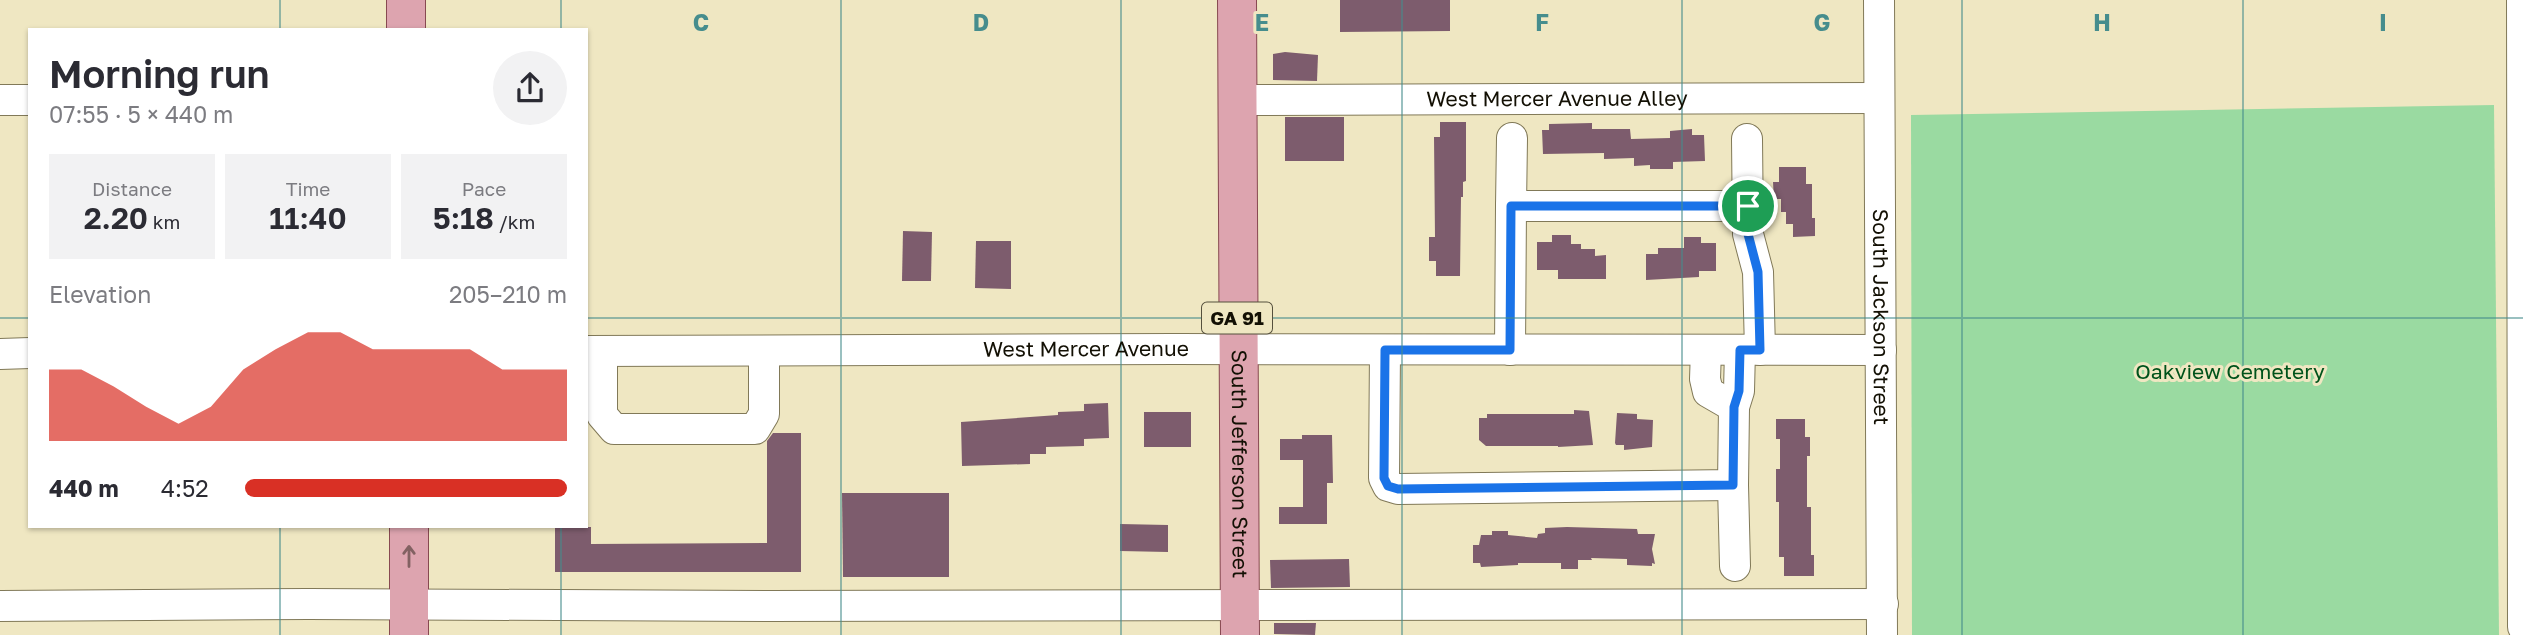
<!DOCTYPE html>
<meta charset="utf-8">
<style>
:root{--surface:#fff;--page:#f2f2f3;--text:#2b2b33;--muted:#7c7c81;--accent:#d93025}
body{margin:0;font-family:"Golos Text",sans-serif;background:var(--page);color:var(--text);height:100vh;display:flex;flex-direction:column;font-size:26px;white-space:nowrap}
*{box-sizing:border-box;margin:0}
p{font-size:23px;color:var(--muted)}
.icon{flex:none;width:38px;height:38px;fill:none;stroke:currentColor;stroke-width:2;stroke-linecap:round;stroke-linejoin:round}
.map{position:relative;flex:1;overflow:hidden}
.side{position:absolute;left:28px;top:28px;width:560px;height:500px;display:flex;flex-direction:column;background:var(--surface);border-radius:0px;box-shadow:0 2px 5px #0004}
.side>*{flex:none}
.pin{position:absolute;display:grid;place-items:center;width:60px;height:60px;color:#fff;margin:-30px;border:4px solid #fff;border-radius:50%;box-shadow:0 2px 7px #0007}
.round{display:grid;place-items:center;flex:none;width:74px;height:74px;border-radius:37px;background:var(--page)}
.overview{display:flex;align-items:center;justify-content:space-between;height:119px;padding:0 21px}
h1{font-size:38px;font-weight:600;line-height:52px}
.figures{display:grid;grid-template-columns:repeat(3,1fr);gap:10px;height:119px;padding:7px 21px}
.figures div{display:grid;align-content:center;border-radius:0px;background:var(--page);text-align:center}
.figures b{font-size:30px;font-weight:600}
.figures small{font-size:19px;font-weight:400}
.figures p{font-size:19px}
.chart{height:196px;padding:14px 21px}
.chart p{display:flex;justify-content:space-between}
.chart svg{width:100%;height:126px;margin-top:7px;fill:var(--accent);opacity:.7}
ul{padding:0 21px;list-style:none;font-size:23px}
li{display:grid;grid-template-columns:112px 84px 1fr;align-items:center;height:52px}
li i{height:18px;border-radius:9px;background:var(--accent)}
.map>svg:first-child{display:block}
.green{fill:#9adaa1}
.building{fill:#7d5c6d}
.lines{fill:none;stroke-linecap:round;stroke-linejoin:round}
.minor-casing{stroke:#817958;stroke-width:32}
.major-casing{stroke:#874951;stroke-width:40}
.minor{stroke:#fff;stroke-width:30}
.major{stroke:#dda4af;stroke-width:38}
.oneway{stroke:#826162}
.route-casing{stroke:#fff;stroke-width:14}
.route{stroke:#1a73e8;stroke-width:9}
.grid{fill:none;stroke:#468d8d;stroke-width:2;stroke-opacity:0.55}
.labels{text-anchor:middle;stroke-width:6;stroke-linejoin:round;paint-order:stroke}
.shield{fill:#efe7c2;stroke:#55503d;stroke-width:2}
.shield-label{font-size:19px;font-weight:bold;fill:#131004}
.street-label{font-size:21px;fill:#131004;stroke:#efe7c2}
.park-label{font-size:21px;fill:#00531b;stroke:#efe7c2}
.grid-label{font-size:23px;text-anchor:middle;font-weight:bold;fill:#468d8d;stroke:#efe7c2;stroke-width:6;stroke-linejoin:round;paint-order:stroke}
</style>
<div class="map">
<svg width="2523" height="635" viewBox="0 0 2523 635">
<rect width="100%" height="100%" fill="#efe7c2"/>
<polygon class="green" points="2494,105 2499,635 1912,635 1911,115"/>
<g class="building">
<polygon points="1340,0 1450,0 1450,31 1340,32"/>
<polygon points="1285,52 1318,55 1317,81 1273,80 1273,54"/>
<rect x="1285" y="117" width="59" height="44"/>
<polygon points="1440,122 1466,122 1466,181 1463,182 1463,197 1461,197 1460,276 1436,276 1436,261 1429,261 1429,237 1435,237 1434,137 1440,137"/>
<polygon points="1592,123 1592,129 1630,129 1631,139 1670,138 1670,131 1692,129 1692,135 1704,135 1705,161 1673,162 1673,169 1650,169 1650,165 1634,166 1634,158 1604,159 1604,153 1543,154 1542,130 1549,130 1549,124"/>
<polygon points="1779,167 1806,167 1806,184 1812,184 1812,218 1815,218 1815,236 1793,237 1793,224 1786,224 1786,212 1781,212 1781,199 1774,199 1773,182 1779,182"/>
<polygon points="903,231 932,232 931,281 902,281"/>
<polygon points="1552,235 1571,235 1571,244 1581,244 1581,249 1595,249 1595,256 1606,255 1606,279 1558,279 1558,270 1537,270 1537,242 1552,242"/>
<polygon points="1684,237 1701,237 1701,243 1716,243 1716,271 1699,271 1699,277 1646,280 1646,254 1658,254 1658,248 1684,248"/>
<polygon points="976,241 1011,241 1011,289 975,288"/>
<polygon points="1108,403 1109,438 1084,439 1084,446 1046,447 1046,454 1030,454 1030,464 962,466 961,422 1058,415 1058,412 1084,411 1084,404"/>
<polygon points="1574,410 1589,411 1593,445 1558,447 1558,446 1486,446 1479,440 1479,418 1487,418 1487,414 1574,414"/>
<rect x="1144" y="412" width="47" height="35"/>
<polygon points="1617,413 1637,414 1637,419 1653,420 1652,447 1624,450 1624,445 1616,445 1615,443"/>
<polygon points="1776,419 1805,419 1805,437 1810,437 1810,456 1807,456 1807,507 1811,507 1811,555 1814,555 1814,576 1784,576 1784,557 1779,557 1779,502 1776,502 1776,469 1780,469 1780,439 1776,439"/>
<polygon points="773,433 801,433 801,572 555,572 555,527 591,527 591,544 767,543 767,441"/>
<polygon points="1302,435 1332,435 1333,483 1327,483 1327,524 1279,524 1279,507 1303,507 1303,460 1280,460 1280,439 1302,439"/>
<polygon points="842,493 949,493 949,577 843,577"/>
<polygon points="1120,524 1168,525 1168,552 1120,551"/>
<polygon points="1567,527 1637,529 1638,534 1655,534 1652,549 1655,564 1652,563 1652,566 1627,565 1627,559 1591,558 1592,560 1578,560 1578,569 1561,569 1561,563 1518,563 1518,565 1481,567 1480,563 1473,563 1473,545 1479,545 1481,535 1492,535 1492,531 1508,531 1508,535 1537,538 1538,534 1545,533 1545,528"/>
<polygon points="1349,559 1350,587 1271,588 1270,560"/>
<polygon points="1274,623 1316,623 1315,635 1274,634"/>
</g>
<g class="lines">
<g class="minor-casing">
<g id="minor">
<path id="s1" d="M1879,0L1882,635"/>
<polyline points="2522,0 2523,627"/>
<polyline points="0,100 30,100"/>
<path id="s2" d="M1237,100L1879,98"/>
<polyline points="1512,138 1511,206 1748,206"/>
<polyline points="1747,139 1748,234 1758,272 1760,350"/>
<polyline points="1385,350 1384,478 1388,486 1398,489 1733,485 1734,407 1739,391 1740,350"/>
<polyline points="1510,350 1511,206"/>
<polyline points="1706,350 1705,379 1708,392 1734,407"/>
<path id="s3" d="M586,351L1175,349L1881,350"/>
<polyline points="602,351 602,415 614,429 755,429 764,414 764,351"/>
<polyline points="0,354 30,353"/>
<polyline points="1733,485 1735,566"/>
<polyline points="0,606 309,604 766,606 1883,604"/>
</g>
</g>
<g class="major-casing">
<g id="major">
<polyline points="406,0 406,30"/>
<path id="s4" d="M1237,0L1240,635"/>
<polyline points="409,527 409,635"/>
</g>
</g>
<use href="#minor" class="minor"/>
<use href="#major" class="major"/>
</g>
<defs><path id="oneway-shaft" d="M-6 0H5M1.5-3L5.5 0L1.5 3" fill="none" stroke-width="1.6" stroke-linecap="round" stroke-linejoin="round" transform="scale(1.75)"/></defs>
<use class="oneway" href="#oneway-shaft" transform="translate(409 556) rotate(-90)"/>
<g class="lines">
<g class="route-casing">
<polygon id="route" points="1511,206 1748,206 1748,234 1758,272 1760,350 1740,350 1739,391 1734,407 1733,485 1398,489 1388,486 1384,478 1385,350 1510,350"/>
</g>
<use href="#route" class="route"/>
</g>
<path class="grid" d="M280,0V30M561,0V30M841,0V635M1121,0V635M1402,0V635M1682,0V635M1962,0V635M2243,0V635M0,318H30M586,318H2523M280,527V635M561,527V635"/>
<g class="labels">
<rect class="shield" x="1202" y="302.5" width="70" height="31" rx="5"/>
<g class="shield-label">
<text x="1237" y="325">GA 91</text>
</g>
<g class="street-label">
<text dy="7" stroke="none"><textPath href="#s2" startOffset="320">West Mercer Avenue Alley</textPath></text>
<text dy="7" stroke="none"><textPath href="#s1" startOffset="317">South Jackson Street</textPath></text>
<text dy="7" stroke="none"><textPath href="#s3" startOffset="500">West Mercer Avenue</textPath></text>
<text dy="7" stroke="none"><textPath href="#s4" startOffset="464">South Jefferson Street</textPath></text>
</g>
<g class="park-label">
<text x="2230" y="379">Oakview Cemetery</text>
</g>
</g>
<g class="grid-label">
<text x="701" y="31">C</text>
<text x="981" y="31">D</text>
<text x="1262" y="31">E</text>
<text x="1542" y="31">F</text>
<text x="1822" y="31">G</text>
<text x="2102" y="31">H</text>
<text x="2383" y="31">I</text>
</g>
</svg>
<div class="pin" style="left:1748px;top:206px;background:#1e9e55"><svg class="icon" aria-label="arrive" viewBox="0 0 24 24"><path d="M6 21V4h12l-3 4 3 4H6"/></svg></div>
<section class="side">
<div class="overview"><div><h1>Morning run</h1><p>07:55 · 5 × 440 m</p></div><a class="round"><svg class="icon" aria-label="share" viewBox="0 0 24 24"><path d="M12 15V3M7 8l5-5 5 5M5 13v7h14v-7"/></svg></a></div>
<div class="figures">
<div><p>Distance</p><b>2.20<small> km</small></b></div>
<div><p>Time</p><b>11:40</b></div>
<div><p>Pace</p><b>5:18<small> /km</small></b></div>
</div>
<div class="chart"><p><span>Elevation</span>205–210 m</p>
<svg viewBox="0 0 160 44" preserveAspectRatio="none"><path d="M0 44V19L10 19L20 25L30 32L40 38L50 32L60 19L70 12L80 6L90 6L100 12L110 12L120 12L130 12L140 19L150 19L160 19V44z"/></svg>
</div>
<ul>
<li><b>440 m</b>4:52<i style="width:100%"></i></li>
</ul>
</section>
</div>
